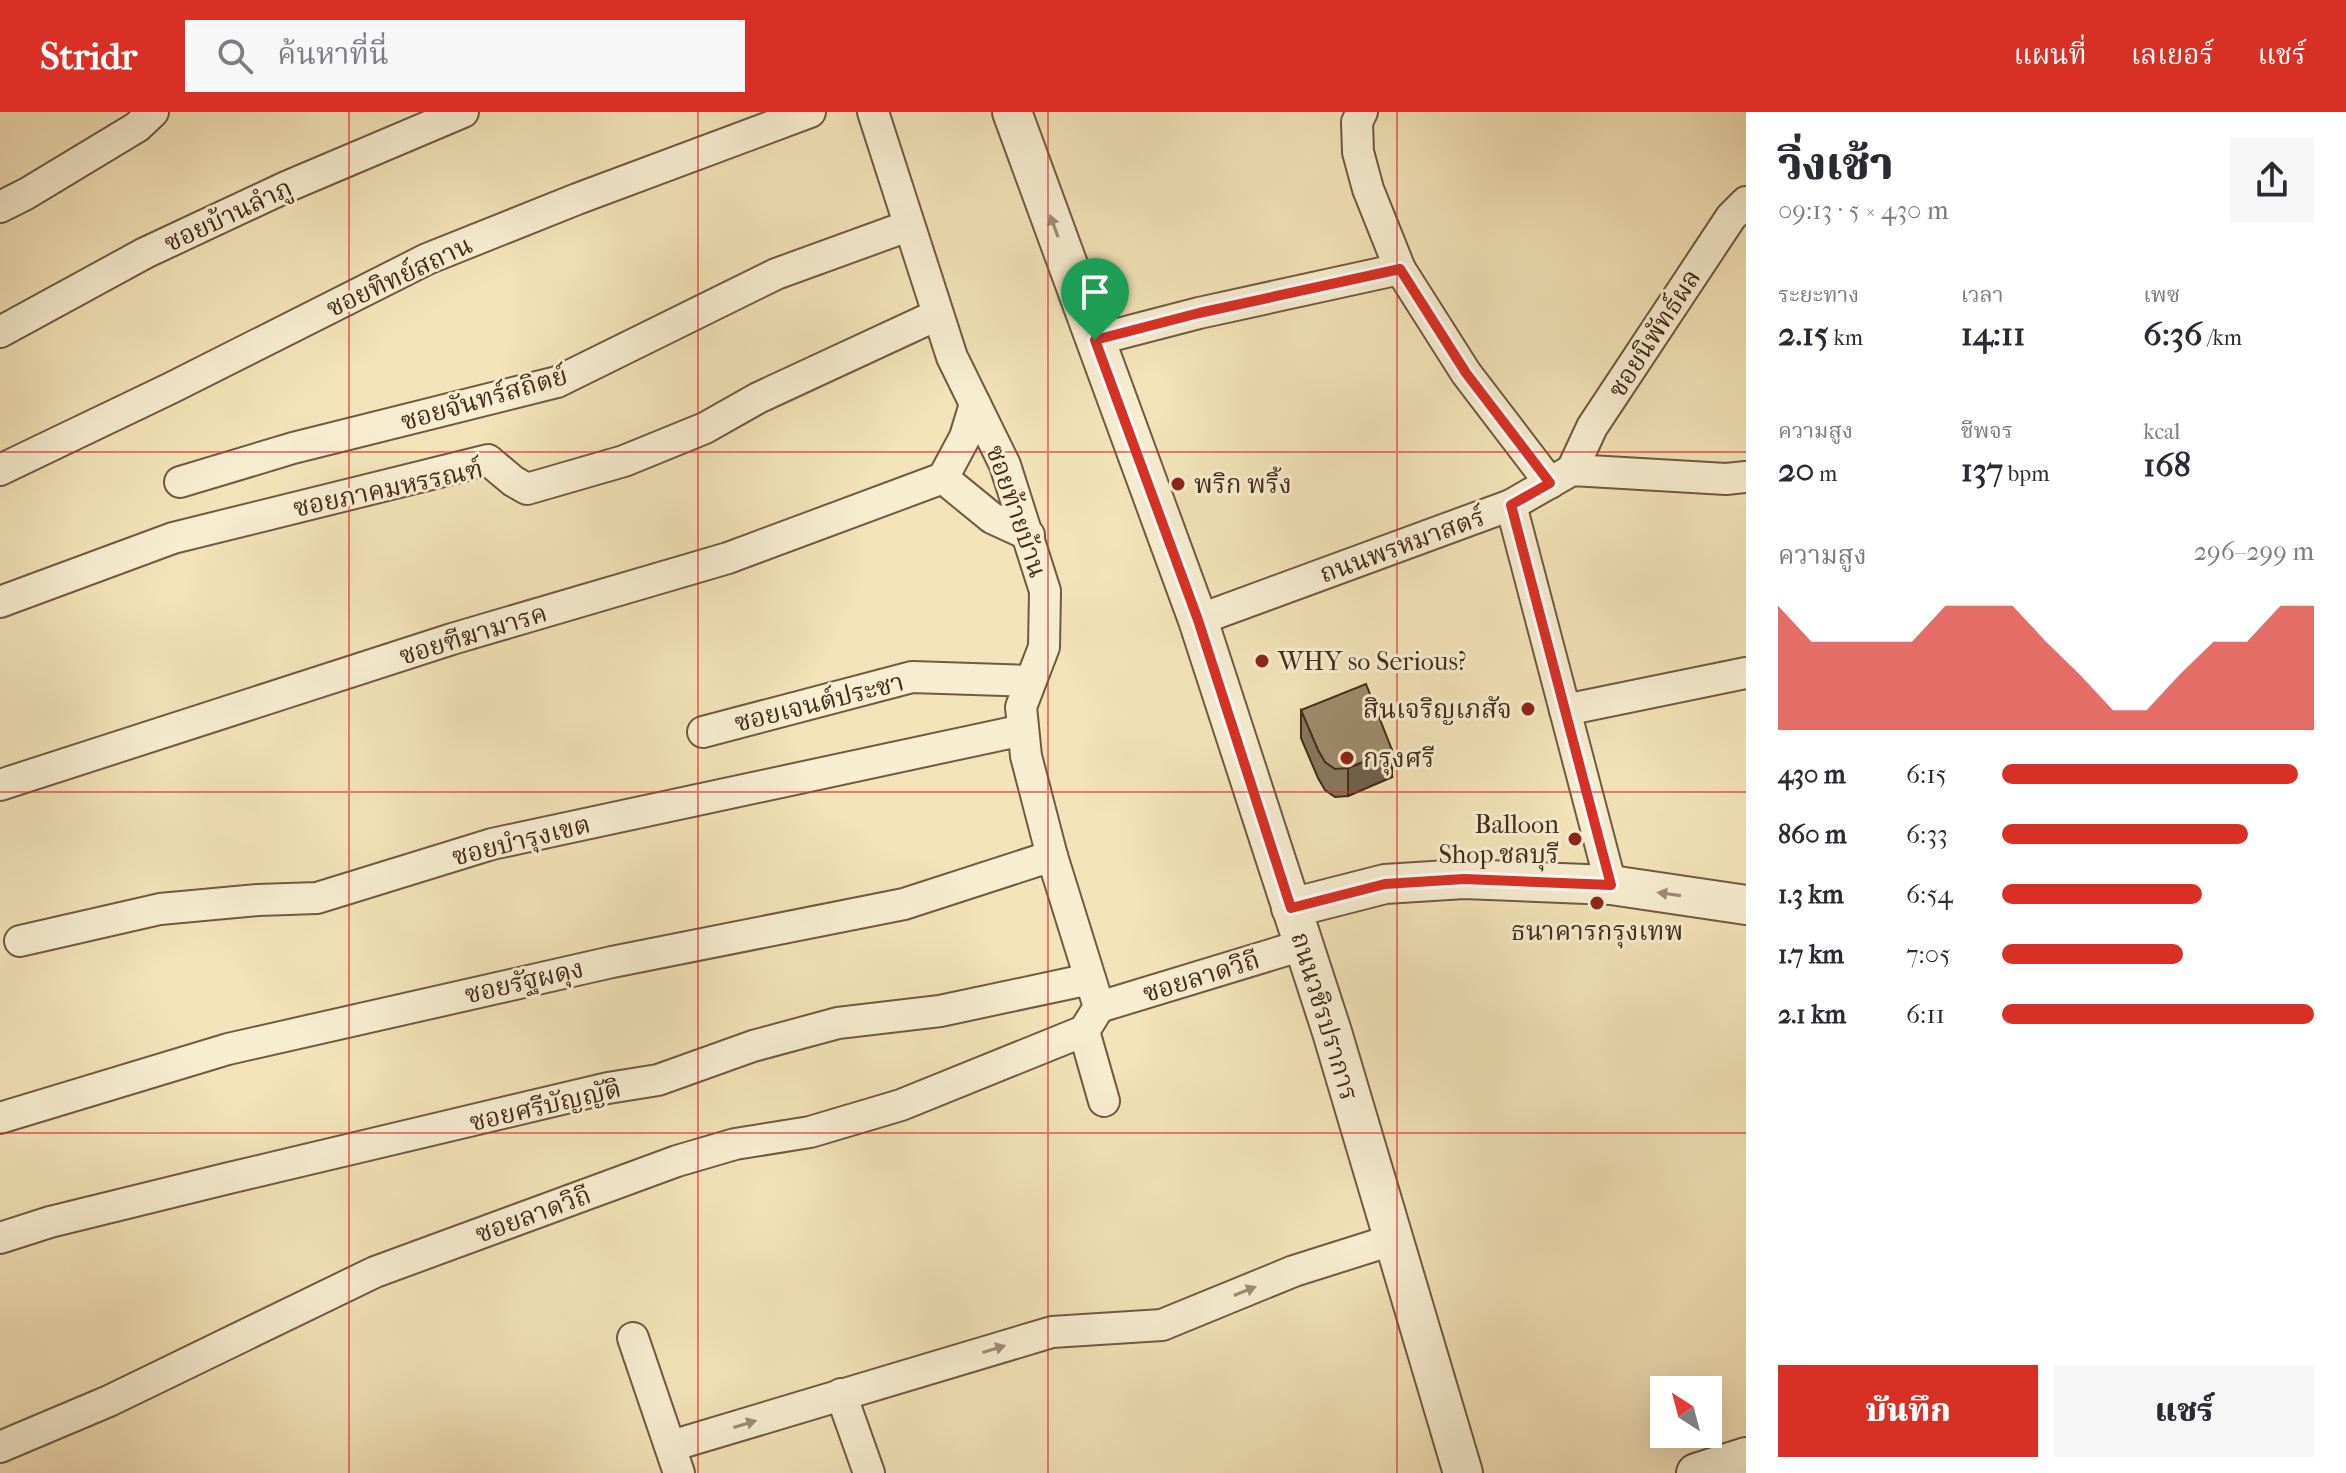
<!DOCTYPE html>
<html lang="th">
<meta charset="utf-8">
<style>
:root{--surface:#fff;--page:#f7f7f7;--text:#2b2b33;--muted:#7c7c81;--accent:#d93025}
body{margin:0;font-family:"IM FELL French Canon","Noto Serif Thai",serif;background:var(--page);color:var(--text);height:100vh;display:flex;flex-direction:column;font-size:30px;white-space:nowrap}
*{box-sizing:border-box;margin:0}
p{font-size:26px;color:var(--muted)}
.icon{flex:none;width:44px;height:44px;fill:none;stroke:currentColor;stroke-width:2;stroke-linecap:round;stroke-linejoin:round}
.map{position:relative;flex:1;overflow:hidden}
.side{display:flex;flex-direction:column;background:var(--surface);width:600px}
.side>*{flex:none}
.needle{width:52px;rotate:324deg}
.tools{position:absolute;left:1650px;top:1264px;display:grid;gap:16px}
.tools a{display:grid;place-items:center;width:72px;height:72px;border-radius:0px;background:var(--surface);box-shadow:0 8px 32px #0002;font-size:40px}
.pin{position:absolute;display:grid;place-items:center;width:68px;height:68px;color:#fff;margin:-82px -34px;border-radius:50% 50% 50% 0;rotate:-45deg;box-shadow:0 0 8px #0007}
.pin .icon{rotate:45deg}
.round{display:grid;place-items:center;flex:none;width:84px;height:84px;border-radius:0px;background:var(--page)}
.overview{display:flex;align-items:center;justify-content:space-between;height:136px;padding:0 32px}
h1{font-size:44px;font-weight:800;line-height:60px}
.figures{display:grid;grid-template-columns:repeat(3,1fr);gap:12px;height:136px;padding:8px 32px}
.figures div{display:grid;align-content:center}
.figures b{font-size:34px;font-weight:800}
.figures small{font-size:22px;font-weight:400}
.figures p{font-size:22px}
.chart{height:224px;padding:16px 32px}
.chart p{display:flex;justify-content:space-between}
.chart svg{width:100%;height:144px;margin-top:8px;fill:var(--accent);opacity:.7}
.button{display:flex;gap:16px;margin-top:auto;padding:16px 32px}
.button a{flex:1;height:92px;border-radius:0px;background:var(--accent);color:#fff;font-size:32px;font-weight:800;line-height:92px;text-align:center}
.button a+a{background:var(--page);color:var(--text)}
ul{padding:0 32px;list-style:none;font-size:26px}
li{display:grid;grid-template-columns:128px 96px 1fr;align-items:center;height:60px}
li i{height:20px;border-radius:10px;background:var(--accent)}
header{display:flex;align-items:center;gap:48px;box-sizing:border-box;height:112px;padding:0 40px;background:var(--accent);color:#fff}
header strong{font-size:38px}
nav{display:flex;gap:44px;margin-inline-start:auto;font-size:28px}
.search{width:560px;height:72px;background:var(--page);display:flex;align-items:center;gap:20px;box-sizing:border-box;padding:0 28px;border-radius:0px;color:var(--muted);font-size:30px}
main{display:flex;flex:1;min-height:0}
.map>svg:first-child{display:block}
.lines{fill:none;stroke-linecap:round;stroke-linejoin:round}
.minor-casing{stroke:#705942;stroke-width:34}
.tertiary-casing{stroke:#705942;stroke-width:42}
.minor{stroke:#f7edd1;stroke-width:30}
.tertiary{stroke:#f7edd1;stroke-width:38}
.wall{fill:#89785e;stroke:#452b1b;stroke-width:2}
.shaded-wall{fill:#6f614c;stroke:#452b1b;stroke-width:2}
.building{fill:#9f8b6d;stroke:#452b1b;stroke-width:2}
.oneway{fill:#9e8c76}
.route-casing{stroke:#fff;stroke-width:16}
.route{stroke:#d93025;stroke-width:10}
.grid{fill:none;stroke:#d62828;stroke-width:2;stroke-opacity:0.55}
.poi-dot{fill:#8f2418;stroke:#f7edd1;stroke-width:3}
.labels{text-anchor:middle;stroke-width:6;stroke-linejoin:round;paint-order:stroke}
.street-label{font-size:26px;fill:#452b1b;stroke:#f7edd1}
.poi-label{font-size:26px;fill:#452b1b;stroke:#f7edd1;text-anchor:start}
</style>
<header>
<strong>Stridr</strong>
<div class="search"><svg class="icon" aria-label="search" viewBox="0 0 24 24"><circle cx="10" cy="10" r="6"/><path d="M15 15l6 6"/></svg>ค้นหาที่นี่</div>
<nav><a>แผนที่</a><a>เลเยอร์</a><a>แชร์</a></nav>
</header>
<main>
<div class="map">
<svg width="1746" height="1361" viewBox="0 0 1746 1361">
<rect width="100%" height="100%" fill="#f3e3b8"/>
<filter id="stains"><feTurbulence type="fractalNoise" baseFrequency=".0025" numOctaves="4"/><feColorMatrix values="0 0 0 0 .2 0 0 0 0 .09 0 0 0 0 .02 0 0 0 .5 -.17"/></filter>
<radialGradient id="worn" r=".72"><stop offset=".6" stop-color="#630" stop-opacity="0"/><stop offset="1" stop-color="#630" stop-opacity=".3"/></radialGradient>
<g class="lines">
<g class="minor-casing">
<g id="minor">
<polyline points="873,0 952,245 1005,353 1045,479 1044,535 1021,595 1026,644 1052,744 1099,895 1084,919 1104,989"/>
<polyline points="1362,0 1357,10 1358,40 1368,77 1400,157 1466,261 1550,371"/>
<polyline points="0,95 26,82 137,15 153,0"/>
<polyline points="0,220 145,141 286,75 463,0"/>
<polyline points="1095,228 1199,201 1400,157"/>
<polyline points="0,358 171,276 427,147 577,87 810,0"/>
<polyline points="1572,358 1592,315 1731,105 1746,90"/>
<polyline points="943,366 965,325 975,292"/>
<polyline points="180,370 293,336 557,270 776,162 908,114"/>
<polyline points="1511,393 1611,773"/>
<polyline points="0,490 173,426 488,348 513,369 527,377 624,349 705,316 758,286 937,203"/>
<polyline points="1198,508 1511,393 1572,358 1726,367 1746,365"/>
<polyline points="1565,598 1746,561"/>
<polyline points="703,620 912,565 1030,569"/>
<polyline points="0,673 452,527 728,446 943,366 992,406 1029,423"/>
<polyline points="20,829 160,797 258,788 317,786 492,732 1023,618"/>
<polyline points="1099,895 1303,833"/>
<polyline points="0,1006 228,937 612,850 904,792 1052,744"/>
<polyline points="0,1126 50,1110 225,1067 608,976 658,968 753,934 838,911 940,899 1090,867"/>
<polyline points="633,1226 679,1361"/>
<polyline points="841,1282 869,1361"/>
<polyline points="671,1334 1052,1220 1162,1213 1294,1159 1392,1128"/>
<polyline points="0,1335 109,1289 375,1160 677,1049 735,1032 810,1020 901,993 1084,919"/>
</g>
</g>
<g class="tertiary-casing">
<g id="tertiary">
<polyline points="1012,0 1198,508 1332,920 1463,1361"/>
<polyline points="1291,796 1385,772 1464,767 1611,773 1746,793"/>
<polyline points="1696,1361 1746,1345"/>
</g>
</g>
<use href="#minor" class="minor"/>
<use href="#tertiary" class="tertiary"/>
</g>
<polygon class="wall" points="1301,598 1392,665 1348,684 1335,685 1325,678 1318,666 1301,626"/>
<polygon class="shaded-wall" points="1392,638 1392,665 1348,684 1348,656"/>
<polygon class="building" points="1366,572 1392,638 1348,656 1335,657 1325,650 1318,638 1301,598"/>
<defs><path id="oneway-solid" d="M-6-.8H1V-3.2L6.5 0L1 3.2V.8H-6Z" transform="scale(2)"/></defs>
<g class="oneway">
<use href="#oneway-solid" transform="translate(1054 114) rotate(-110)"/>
<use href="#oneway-solid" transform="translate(1669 782) rotate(-172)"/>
<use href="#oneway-solid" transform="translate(1245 1179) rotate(-22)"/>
<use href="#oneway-solid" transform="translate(994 1237) rotate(-17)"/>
<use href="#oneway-solid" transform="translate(745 1312) rotate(-17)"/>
</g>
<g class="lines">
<g class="route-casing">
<polygon id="route" points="1400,157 1466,261 1550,371 1511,393 1611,773 1464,767 1385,772 1291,796 1198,508 1095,228 1199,201"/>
</g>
<use href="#route" class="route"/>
</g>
<path class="grid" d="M349,0V1361M698,0V1361M1048,0V1361M1397,0V1361M0,340H1746M0,680H1746M0,1021H1746"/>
<g class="poi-dot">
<circle cx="1178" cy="372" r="8"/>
<circle cx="1262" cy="549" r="8"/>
<circle cx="1528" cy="597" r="8"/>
<circle cx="1347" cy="646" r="8"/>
<circle cx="1575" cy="727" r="8"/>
<circle cx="1597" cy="791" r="8"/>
</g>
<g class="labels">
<g class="street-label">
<text transform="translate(228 103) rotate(-25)" y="9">ซอยบ้านลำภู</text>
<text transform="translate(399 164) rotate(-25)" y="9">ซอยทิทย์สถาน</text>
<text transform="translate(1654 221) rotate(-57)" y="9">ซอยนิพัทธ์ผล</text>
<text transform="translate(484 286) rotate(-16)" y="9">ซอยจันทร์สถิตย์</text>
<text transform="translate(388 376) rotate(-12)" y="9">ซอยภาคมหรรณฑ์</text>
<text transform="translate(1017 399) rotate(71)" y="9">ซอยท้ายบ้าน</text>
<text transform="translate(1402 433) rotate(-20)" y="9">ถนนพรหมาสตร์</text>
<text transform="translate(473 522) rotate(-17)" y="9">ซอยฑีฆามารค</text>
<text transform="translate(819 590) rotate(-14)" y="9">ซอยเจนต์ประชา</text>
<text transform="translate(521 728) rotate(-14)" y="9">ซอยบำรุงเขต</text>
<text transform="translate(1201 864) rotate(-17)" y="9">ซอยลาดวิถี</text>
<text transform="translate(524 869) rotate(-13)" y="9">ซอยรัฐผดุง</text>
<text transform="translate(1325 904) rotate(73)" y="9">ถนนวชิรปราการ</text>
<text transform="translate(545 993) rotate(-13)" y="9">ซอยศรีบัญญัติ</text>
<text transform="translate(533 1102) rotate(-20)" y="9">ซอยลาดวิถี</text>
</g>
<g class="poi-label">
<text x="1194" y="381">พริก พริ้ง</text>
<text x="1278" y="558">WHY so Serious?</text>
<text x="1512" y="606" text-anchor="end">สินเจริญเภสัจ</text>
<text x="1363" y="655">กรุงศรี</text>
<text x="1559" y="721" text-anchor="end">Balloon<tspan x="1559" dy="30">Shop ชลบุรี</tspan></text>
<text x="1597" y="828" text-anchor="middle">ธนาคารกรุงเทพ</text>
</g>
</g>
<rect width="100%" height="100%" filter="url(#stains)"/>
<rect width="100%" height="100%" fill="url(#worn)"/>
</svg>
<div class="tools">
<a><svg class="needle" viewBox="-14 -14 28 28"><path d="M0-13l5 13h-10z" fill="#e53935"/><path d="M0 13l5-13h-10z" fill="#7c7c81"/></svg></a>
</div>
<div class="pin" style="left:1095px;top:228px;background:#1e9e55"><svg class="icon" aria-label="arrive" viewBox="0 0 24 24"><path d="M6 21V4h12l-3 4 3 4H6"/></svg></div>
</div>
<section class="side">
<div class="overview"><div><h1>วิ่งเช้า</h1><p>09:13 · 5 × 430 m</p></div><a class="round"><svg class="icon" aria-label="share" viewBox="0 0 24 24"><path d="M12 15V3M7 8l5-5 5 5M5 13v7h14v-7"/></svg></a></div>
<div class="figures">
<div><p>ระยะทาง</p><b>2.15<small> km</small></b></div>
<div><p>เวลา</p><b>14:11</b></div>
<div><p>เพซ</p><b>6:36<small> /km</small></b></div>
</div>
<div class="figures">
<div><p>ความสูง</p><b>20<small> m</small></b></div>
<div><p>ชีพจร</p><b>137<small> bpm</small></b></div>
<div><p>kcal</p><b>168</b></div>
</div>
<div class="chart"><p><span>ความสูง</span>296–299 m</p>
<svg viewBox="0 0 160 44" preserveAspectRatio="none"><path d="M0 44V6L10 17L20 17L30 17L40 17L50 6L60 6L70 6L80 17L90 27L100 38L110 38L120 27L130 17L140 17L150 6L160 6V44z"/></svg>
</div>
<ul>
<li><b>430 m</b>6:15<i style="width:95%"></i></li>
<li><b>860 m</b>6:33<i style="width:79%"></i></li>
<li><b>1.3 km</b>6:54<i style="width:64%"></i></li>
<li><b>1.7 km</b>7:05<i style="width:58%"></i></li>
<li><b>2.1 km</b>6:11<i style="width:100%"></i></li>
</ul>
<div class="button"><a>บันทึก</a><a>แชร์</a></div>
</section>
</main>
